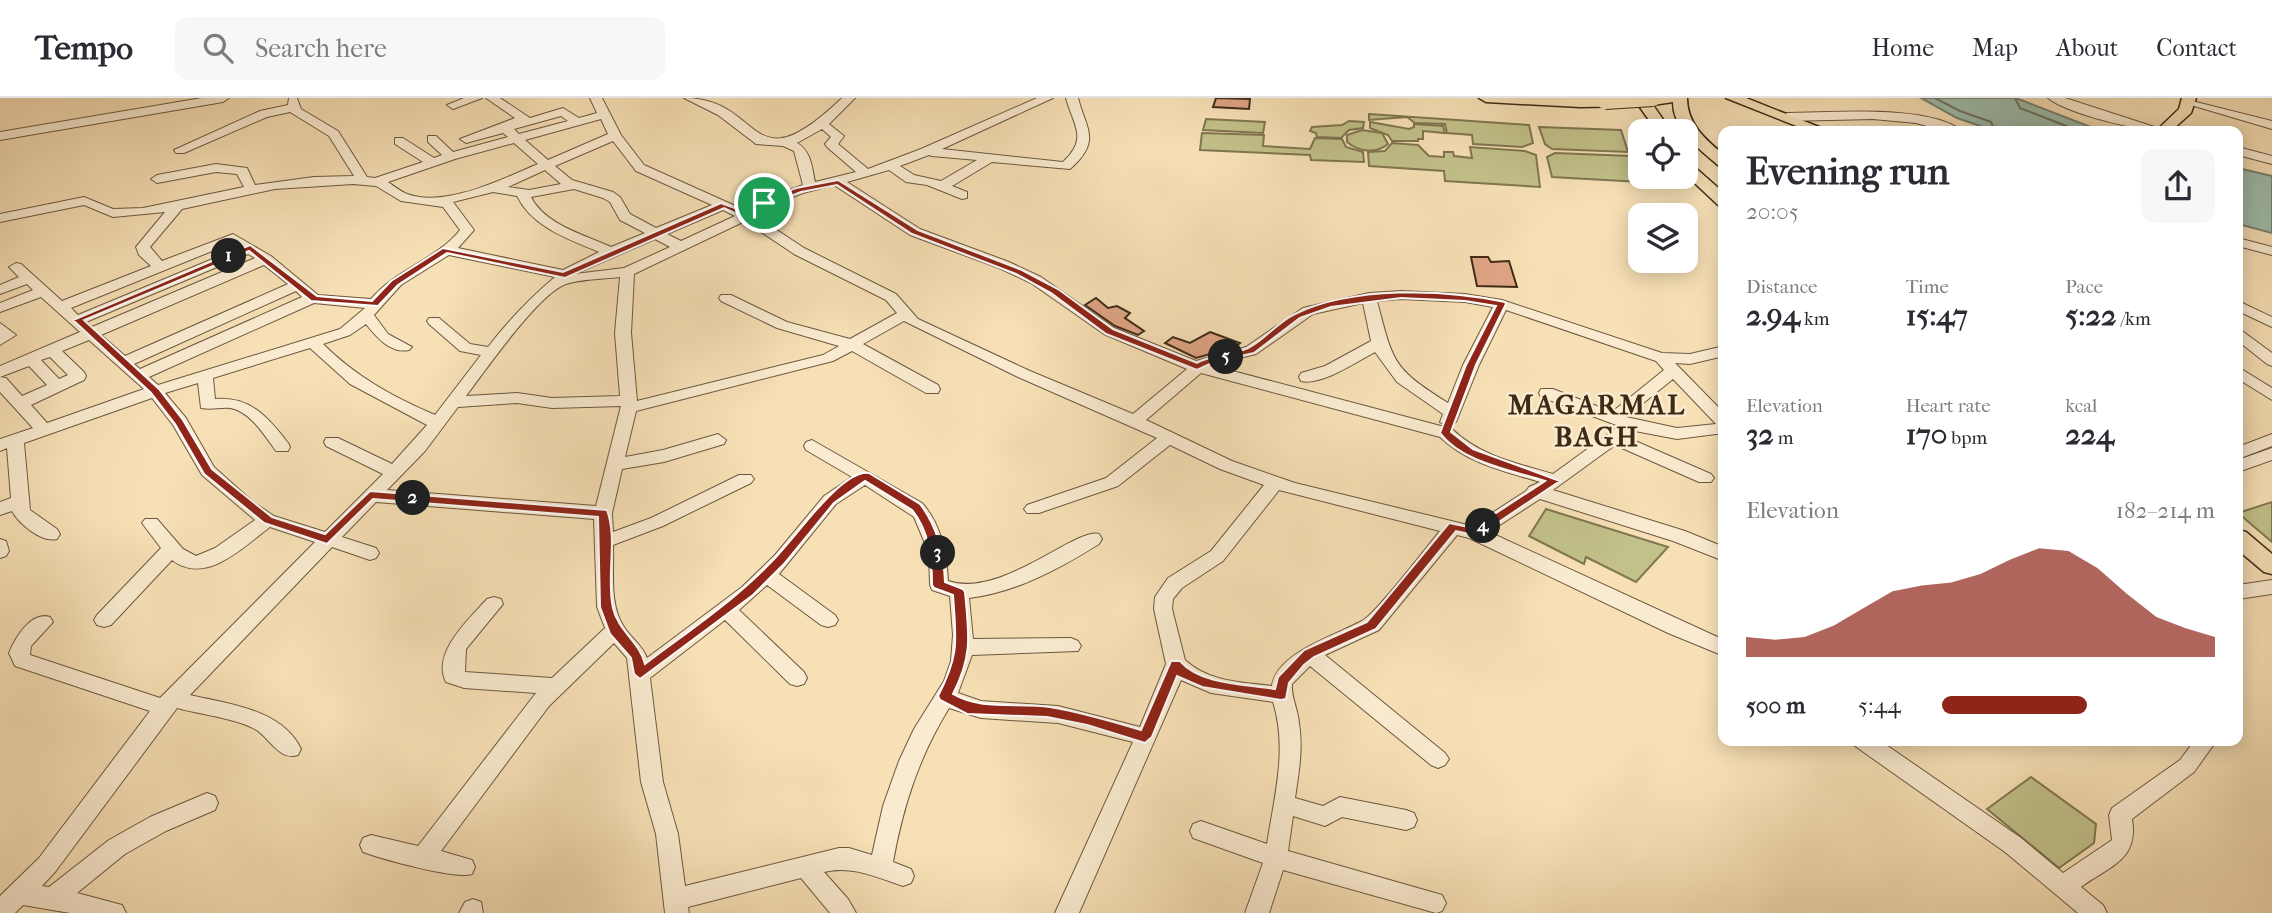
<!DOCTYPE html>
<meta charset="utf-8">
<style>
:root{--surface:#fff;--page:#f7f7f7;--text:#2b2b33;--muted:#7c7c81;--line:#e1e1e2;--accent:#8f2418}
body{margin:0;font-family:"IM FELL French Canon",serif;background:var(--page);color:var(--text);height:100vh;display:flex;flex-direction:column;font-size:26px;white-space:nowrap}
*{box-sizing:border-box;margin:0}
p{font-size:23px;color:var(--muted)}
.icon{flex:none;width:38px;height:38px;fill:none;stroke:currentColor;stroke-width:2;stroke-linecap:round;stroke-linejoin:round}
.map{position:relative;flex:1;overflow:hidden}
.details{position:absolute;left:1718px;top:28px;width:525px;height:620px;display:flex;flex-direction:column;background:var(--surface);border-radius:14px;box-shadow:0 4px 18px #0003}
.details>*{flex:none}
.tools{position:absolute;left:1628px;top:21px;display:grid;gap:14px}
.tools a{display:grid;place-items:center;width:70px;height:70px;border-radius:14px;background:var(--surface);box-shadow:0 4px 18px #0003;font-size:35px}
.pin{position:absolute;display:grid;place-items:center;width:60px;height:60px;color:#fff;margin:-30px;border:4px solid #fff;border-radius:50%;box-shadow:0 2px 7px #0007}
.km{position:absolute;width:35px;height:35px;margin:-18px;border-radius:50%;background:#222;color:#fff;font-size:19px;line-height:35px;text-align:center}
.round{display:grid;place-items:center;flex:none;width:74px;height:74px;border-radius:14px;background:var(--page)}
.headline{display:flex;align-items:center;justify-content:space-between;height:119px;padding:0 28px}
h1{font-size:38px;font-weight:800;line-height:52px}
.stats{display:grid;grid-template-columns:repeat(3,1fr);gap:10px;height:119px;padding:7px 28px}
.stats div{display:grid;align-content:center}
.stats b{font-size:30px;font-weight:800}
.stats small{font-size:19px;font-weight:400}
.stats p{font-size:19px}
.chart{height:196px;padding:14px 28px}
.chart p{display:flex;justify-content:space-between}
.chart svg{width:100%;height:126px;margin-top:7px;fill:var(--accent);opacity:.7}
ul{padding:0 28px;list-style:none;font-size:23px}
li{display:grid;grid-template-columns:112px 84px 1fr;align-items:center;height:52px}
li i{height:18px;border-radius:9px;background:var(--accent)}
header{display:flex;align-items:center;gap:42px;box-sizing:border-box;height:98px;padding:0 35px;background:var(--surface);border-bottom:2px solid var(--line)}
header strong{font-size:33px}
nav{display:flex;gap:38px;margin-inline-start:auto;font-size:24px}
.search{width:490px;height:63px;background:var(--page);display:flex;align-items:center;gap:18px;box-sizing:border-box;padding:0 24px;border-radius:14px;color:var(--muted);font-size:26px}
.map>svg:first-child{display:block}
.green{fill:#c2c18a;stroke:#807650;stroke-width:2}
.water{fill:#9dbdae;stroke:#778372;stroke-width:2}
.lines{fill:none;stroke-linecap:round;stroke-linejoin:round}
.shore{stroke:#6e7462;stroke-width:2}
.building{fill:#dfa485;stroke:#3e2b17;stroke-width:2}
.minor-casing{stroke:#6c583f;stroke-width:2}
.major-casing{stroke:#3e2b17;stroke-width:3}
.minor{fill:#faebd0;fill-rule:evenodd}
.major{fill:#f7e0b6;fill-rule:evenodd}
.major-bridge-casing{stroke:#3e2b17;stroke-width:18;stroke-linecap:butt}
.major-bridge{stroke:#f7e0b6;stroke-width:16}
.route{fill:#8f2418;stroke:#fff;stroke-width:2;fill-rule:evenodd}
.labels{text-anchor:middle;stroke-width:5;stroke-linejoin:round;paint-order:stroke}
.district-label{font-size:28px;font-weight:bold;letter-spacing:2px;fill:#3e2b17;stroke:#faebd0}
</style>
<header>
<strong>Tempo</strong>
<div class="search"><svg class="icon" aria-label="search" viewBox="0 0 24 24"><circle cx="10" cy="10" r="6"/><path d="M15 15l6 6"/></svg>Search here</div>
<nav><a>Home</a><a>Map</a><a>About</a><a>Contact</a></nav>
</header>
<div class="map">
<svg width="2272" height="815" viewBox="0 0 2272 815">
<rect width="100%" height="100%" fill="#f7e0b6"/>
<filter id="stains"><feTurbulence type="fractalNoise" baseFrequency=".00286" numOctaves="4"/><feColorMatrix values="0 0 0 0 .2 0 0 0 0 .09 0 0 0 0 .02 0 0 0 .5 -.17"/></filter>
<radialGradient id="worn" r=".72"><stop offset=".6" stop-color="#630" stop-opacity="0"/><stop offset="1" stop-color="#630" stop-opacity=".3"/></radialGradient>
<g class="green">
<polygon points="1369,16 1529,27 1533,45 1522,49 1473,46 1472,37 1447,35 1445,26 1415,25 1407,19 1369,22"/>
<polygon points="1206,21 1265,24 1263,35 1203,32"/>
<polygon points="1349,23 1364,24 1363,30 1349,32 1341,40 1317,39 1316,35 1310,33 1312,29 1342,27"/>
<polygon points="1370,24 1409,31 1414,29 1414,26 1443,28 1445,35 1423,33 1423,41 1418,41 1418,43 1392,43 1388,37 1370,30"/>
<polygon points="1539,29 1621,32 1628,54 1552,51 1545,46"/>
<path d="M1362,32L1382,35L1388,46C1376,56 1359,54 1347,44V37Z"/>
<polygon points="1202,35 1264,37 1263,48 1310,51 1315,40 1342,41 1346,49 1363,54 1364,64 1311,62 1310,57 1200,52"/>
<polygon points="1392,45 1418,47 1429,58 1444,59 1444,54 1453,54 1454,58 1472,60 1470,49 1525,53 1536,57 1540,89 1445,83 1444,73 1369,68 1368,54 1385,53"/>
<polygon points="1555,55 1631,58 1640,84 1552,79 1547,59"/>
<polygon points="2272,404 2272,444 2238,415"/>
<polygon points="1546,411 1668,449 1636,484 1586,459 1584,466 1529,438"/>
<polygon points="2031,679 2096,726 2094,745 2059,770 1987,711"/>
</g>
<g class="water">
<polygon points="1921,0 2016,0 2101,33 1995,33 1957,20"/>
<polygon points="2238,70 2272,78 2272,135 2238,126"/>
</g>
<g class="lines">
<g class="shore">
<polyline points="1935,0 1960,13 1991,24 1995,33"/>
<polyline points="2015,0 2020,10 2079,33"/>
</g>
</g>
<g class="building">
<polygon points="1216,0 1250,1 1249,11 1213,9"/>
<polygon points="1471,159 1488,159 1491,164 1509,163 1517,189 1477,188"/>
<polygon points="1096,200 1108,210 1117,208 1130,215 1125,220 1144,233 1138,237 1115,228 1085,207"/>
<polygon points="1210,234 1240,245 1235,249 1196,260 1165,245 1173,239 1190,245"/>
</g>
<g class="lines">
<g class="minor-casing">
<g id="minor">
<polygon points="202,0 229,0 223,4 0,42 0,34"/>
<path d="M289,0H297L301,11L338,33L367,79L375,80L423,64L395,46V40H403L434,60L442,57L428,44V38H436L453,54L508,39L503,35L466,45L460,41L515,20L486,0H500L530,20L563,10L579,20L597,15L590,0H602L621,37L644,67L740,110L803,87L794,53L783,48L756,46L718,17L684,0C765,0 747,91 842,0H855L829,26L844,38L838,46L868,71L921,51L1037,0H1053L942,51L1063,64C1089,40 1073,27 1066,0H1078C1086,31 1102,43 1070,71L992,64L952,88L967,94V100L962,101L927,87L906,84L889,72L847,84L920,131L1009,164L1041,179L1114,230L1196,263L1246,249L1303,210L1369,195L1401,193L1465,196L1502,202L1662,255L1690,256L1724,248V258L1690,266L1675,265L1724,315V335L1677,341L1635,333L1626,339L1711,376L1714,380L1711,384H1699L1615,347L1553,392L1685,433L1724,449V463L1673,443L1540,401L1489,434L1724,542V558L1668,535L1469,440L1457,437L1379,532L1325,557L1445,655L1449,661L1445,667L1438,670L1431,667L1310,568L1292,586C1291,600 1298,611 1299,625C1303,650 1299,674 1295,700L1323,708L1340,699L1406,712L1414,715L1417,722L1414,729L1406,732L1342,719L1325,728L1293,718L1288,753L1442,797L1446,805L1442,813L1436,815L1283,772L1269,815H1245L1263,765L1193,740L1190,733L1193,726L1201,723L1267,746C1274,700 1288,651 1273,604L1211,595L1181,582L1079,815H1055L1133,644L1058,625L981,620L949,610C919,659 903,708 893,764L911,771L914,778L911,785L903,788C876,779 852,767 824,774L848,801L856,815H830L801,780L688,809L689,815H665L656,736L641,684L627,560L614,545L549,608L441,753L472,762L475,769L472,776C457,782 382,761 363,754L360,747L363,740L371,737L418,748L536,595L464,590L446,584C431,555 470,520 487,501L494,499L501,501L503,506L466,551L465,574L552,580L605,530L597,509L594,421L376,404L342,439L376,450L379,455L376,460L370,462L332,449L190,597C228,606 282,611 301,651L298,657C281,663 271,643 258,633C241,621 198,616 177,610L55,774L42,788L49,789L109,742L150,719L207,695L215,698L218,705L215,712L166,733L125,756L77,795L122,807L126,815H70L23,807L15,815H0V798L39,760L150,613L15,568L9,555C15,540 31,513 50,519L53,524L31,548L30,557L160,600L315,444L270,429C243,449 206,488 172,462L111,527L104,529L97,527L94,522L97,517L161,450L142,425L145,421H157L183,451L196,458L215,450L255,422L202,377L173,327L152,300L24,345L30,412L57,431L60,436L57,441C42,445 19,426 12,413L0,417V404L11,400L7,350L0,353V341L33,330L0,294V279L6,280L22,298L47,287L29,268L0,279V268L80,234L41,199L0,214V205L33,192L27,186L0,196V187L19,179L9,169L16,165L21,166L62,203L151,168L139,157L136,149L165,114L113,119L84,107L0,124V116L84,99L113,111L143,110L244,89L237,76L216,74L157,85L151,81L157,77L216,66L247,70L255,87L314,79L354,78L329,38L290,14L267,19L184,55H176L174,52L260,13L288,7ZM561,18L568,23L519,36L514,31ZM601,21L608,36L548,62L525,42ZM822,31L831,39L825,46L827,49L856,74L815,84C812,69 811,53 797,45ZM613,43L636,73L712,107L656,130L630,116L620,99L613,94L572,82L555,68ZM514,45L538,66C502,81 446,110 407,96C400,93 394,88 388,84L455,61ZM929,57L932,58L977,62L941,83L914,77L900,68ZM545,72L561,86L529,92L508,89ZM353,86L376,88L401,103L443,109L460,132C436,162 396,171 371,201L318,197L271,158L233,136L162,163L150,149L182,111L275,91ZM834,87L910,137L999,170L1031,185L1104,236L1187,271L1133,316L1030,273L918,221L896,196L804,150L751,115L803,95ZM574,91L603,100L610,104L620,122L645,135L611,149C585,137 545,127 531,99ZM493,94L517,98C533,130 569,141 599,154L563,172L458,150L474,132L453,104ZM723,112L735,118L681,143L667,136ZM745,123L794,156L886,202L897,215L850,241L787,224L731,197H721L719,200L721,203L777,230L839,248L823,257L637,303L631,235L634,176ZM655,141L670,149L624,170L575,176ZM232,145L239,150L78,217L71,210ZM248,156L255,160L92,229L86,224ZM449,157L555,179C530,200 508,223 488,249L470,246L439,220H429L427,223L429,226L460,253L481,257L435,317C393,299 355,278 323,246L350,237L366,226C376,239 391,256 409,252L412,249L388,236L374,217L401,187ZM264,167L288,186L125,258L101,237ZM620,179L615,235L620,298L552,300L517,295L466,298C485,273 539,195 566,186C582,181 603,181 620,179ZM296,193L302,199L140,271L134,266ZM1401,201L1465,204L1493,209L1463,267L1448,305C1392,270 1393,264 1377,203ZM314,205L365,210L340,231L158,287L149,279ZM1363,205L1371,243L1325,268L1301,275L1299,279L1301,283C1321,288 1358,263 1375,254L1397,284L1443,316L1440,324L1448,329L1456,324L1479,267L1506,212L1656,263L1664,272L1612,314L1553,291H1541L1539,295L1541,299L1619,328L1553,376C1516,365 1480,358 1452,331L1210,267L1256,256L1313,216ZM904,223L1018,279L1157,340L1106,380L1027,407L1024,411L1027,415H1039L1118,388L1170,347L1220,371L1264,387L1211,453L1168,480L1155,499L1154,511L1166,566L1140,629L1058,608L981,603L958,595L972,557L1078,553L1081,548L1078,543L1071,540L973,541L969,500C1017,494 1059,471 1099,446L1102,441L1099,436C1076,429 1001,501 948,483C947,455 941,426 922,405L812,342L806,344L804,348L806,352L852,379L824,398L775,457L742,489L647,560C643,548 631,540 624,529C609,507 614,473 613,447L663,428L751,385L754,381L751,377H739L651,420L613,434L612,415L622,371L664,364L724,346L726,342L718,336L663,352L625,359L636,313L833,263L852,253L926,295H938L940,291L938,287L863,246ZM89,242L144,291L47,325L31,307L84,282L86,278L84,274L62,253ZM310,250L350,286L427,327L392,366L338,340H326L324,344L326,348L383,376L325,434L274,418L253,404L214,369L186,320L165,295L198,285L201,310C212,312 220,309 230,310C250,313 265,338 276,353H288L290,349L288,345C268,319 250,298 215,301L213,280ZM50,259L68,277L59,281L41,262ZM1201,275L1440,339C1468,366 1504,373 1540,384L1529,389L1526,393L1472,428L1295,385L1232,363L1146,322ZM1673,281L1716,326L1677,330L1626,319ZM517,305L552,310L621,308L596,408L387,392L425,353L458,309ZM865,387L914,419L929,455L930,487L932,492L950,498L953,537L951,563L944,583L914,631L899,663L883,708L872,757L849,750H839L685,788L678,736L663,684L650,580L725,522L790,586L797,588L804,586L807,580L804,574L739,512L767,487L821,527L828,529L835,527L838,522L835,517L779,476L836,406ZM1279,392L1440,433C1425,451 1377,515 1362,523C1336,537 1276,555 1272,588C1241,584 1209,584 1185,562L1172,511L1173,501L1182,490L1223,463Z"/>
<polygon points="464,0 482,0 453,11 447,7"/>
<path d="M2048,0H2065L2167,33C2141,34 2068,16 2048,0Z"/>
<polygon points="2184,1 2272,23 2272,31 2184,5"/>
<path d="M1829,14C1863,13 1936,11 1962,33H1945L1916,25L1873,21L1787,23L1781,19L1787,15Z"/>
<polygon points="2238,49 2272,58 2272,66 2238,57"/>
<polygon points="2238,140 2272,149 2272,157 2238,148"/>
<polygon points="2238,203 2272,219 2272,229 2238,213"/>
<polygon points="0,225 16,237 0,247"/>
<polygon points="2238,230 2272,255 2272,268 2267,266 2238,243"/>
<polygon points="2238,269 2272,290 2272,302 2238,281"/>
<polygon points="2272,336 2272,348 2238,361 2238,349"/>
<polygon points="2272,350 2272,362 2238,374 2238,362"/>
<polygon points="0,441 6,443 9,453 6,458 0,460"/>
<polygon points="2272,482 2272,496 2238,501 2238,487"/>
<path d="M1852,642H1879L2021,740L2063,775L2112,742L2109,717L2112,710L2180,662L2195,642H2217L2194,674L2132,721C2139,762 2110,768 2081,789L2103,807L2107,815H2078L2005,754L1855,648Z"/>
<polygon points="473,801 481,804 483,815 459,815 465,804"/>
</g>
</g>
<g class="major-casing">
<g id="major">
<path d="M1479,0H1687C1687,26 1705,41 1724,57V69L1719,68C1699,51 1673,32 1673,4L1653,7L1671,33H1657L1639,8L1580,9L1486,4Z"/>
<polygon points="1726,0 1746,0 1829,33 1809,33"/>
<polygon points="2182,0 2196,0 2191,15 2171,33 2156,33 2179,11"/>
<polygon points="1685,63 1690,65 1724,95 1724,109 1718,107 1685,76"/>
<polygon points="2238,432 2246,434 2272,456 2272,476 2264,474 2238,452"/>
</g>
</g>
<use href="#minor" class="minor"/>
<use href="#major" class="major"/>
<g class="major-bridge-casing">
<polyline id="major-bridge" points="1605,3 1653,0"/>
</g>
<use href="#major-bridge" class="major-bridge"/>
</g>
<path class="route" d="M838,82L918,132L1022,172L1058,191L1113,231L1197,265C1213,256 1231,258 1248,250C1265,242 1277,224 1295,216C1352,188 1445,191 1505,204L1506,206L1476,267L1451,334L1473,351L1560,383L1478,438L1456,433L1376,531L1314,559L1304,567L1289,585L1286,601L1281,602L1202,589L1177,578L1152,639L1145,645L1087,627L1047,619L967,616L940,602L938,598C960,555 956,543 953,497L934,490L932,487C932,460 929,433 912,412L865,383L834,405L785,465L753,497L640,581L634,576L631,560L610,536L600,509L598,419L373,401L327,446L264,425L204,376L175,326L151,295L73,222L250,147L317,198L372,203L391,183L443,150L563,174L721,105L740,112L796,90ZM837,87L912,136L1016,176L1051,195L1106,236L1197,272L1214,264L1254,255L1300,220L1331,209L1401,200L1465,203L1496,208L1466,267L1440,335C1463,365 1511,372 1545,383L1473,430L1449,425L1367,524L1304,552L1278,579L1275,591C1245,586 1201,587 1180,563H1171L1141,632C1111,623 1081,614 1050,609C1017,604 982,613 953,596C973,557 969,537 965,494L963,491L945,484C944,456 938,429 920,406L869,375C845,371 804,427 789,444C749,493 695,528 645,566C640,544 618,533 613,510C606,479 618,442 607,412L370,393L325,436L272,419L212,371L183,322L159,291L84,222L249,153L311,203L378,208L398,187L447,155L565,180L724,110L739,117L801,94Z"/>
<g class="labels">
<g class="district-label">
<text x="1597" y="316">MAGARMAL<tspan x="1597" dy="32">BAGH</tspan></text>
</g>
</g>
<rect width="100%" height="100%" filter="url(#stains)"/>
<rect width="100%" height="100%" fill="url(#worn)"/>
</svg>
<div class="tools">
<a><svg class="icon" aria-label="locate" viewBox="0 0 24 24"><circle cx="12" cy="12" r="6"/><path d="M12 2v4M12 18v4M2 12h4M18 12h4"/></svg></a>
<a><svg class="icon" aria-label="layers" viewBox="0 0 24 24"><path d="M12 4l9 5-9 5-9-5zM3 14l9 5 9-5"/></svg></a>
</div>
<div class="pin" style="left:764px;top:105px;background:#1e9e55"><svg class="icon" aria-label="arrive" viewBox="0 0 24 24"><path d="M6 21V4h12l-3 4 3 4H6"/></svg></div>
<b class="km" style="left:229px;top:158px">1</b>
<b class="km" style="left:413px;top:400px">2</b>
<b class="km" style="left:938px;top:455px">3</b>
<b class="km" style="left:1483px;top:428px">4</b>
<b class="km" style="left:1226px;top:259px">5</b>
<section class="details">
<div class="headline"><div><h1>Evening run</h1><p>20:05</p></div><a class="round"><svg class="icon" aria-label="share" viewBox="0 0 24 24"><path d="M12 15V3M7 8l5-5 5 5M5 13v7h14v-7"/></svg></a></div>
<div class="stats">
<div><p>Distance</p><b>2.94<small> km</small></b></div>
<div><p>Time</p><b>15:47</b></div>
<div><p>Pace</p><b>5:22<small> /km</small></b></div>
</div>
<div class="stats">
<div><p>Elevation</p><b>32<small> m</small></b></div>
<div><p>Heart rate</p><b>170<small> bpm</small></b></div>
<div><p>kcal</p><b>224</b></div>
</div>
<div class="chart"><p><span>Elevation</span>182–214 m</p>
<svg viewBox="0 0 160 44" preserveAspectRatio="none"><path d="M0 44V37L10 38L20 37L30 33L40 27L50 21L60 19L70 18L80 15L90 10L100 6L110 7L120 13L130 22L140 30L150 34L160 37V44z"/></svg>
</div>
<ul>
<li><b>500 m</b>5:44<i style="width:53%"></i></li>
</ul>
</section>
</div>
